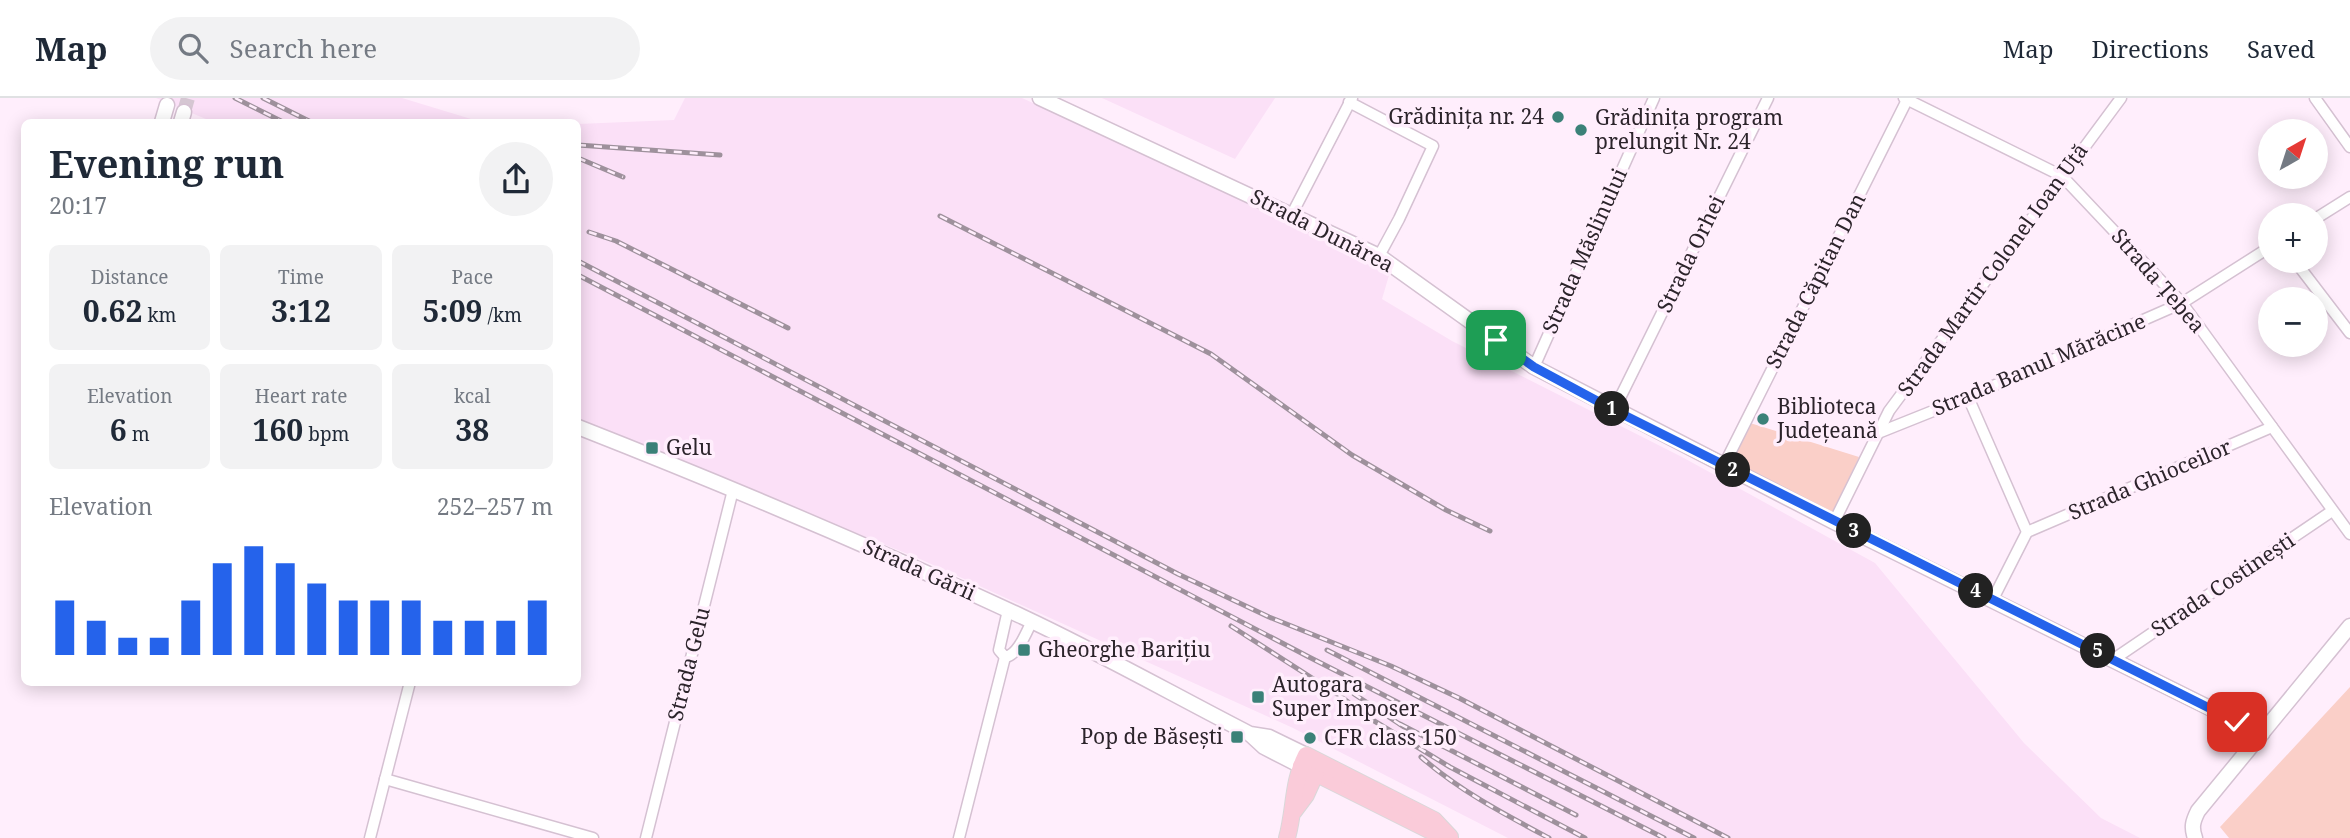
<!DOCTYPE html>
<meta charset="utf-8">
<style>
:root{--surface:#fff;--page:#f2f2f3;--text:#1f2937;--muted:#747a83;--line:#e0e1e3;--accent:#2563eb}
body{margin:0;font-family:"Noto Serif",serif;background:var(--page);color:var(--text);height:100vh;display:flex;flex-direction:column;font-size:26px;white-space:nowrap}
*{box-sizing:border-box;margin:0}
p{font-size:23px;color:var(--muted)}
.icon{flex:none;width:38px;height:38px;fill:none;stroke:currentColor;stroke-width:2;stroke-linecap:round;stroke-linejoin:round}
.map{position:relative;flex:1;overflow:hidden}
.side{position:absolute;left:21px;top:21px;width:560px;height:567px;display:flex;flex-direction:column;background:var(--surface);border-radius:10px;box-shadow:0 4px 18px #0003}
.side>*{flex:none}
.needle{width:46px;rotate:39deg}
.buttons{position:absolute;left:2258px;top:21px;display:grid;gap:14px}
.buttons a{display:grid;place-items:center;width:70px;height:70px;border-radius:50%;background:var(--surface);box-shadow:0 4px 18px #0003;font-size:35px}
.pin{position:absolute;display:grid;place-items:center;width:60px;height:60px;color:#fff;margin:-30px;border-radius:14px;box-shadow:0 4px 10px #0006}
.km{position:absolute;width:35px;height:35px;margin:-18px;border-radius:50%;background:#222;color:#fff;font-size:19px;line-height:35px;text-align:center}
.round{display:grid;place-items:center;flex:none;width:74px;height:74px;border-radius:37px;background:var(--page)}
.head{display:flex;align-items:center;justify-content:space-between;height:119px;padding:0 28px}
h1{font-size:38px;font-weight:700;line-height:52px}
.figures{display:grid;grid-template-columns:repeat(3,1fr);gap:10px;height:119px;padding:7px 28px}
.figures div{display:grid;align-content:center;border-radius:10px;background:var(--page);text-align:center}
.figures b{font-size:30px;font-weight:700}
.figures small{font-size:19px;font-weight:400}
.figures p{font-size:19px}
.chart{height:196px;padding:14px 28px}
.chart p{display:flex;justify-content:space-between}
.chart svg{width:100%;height:126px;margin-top:7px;stroke:var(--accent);stroke-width:6}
header{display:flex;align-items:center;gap:42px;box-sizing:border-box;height:98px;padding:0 35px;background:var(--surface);border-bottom:2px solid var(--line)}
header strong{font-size:33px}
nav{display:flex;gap:38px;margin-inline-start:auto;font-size:24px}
.search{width:490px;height:63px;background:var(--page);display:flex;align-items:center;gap:18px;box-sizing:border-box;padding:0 24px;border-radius:38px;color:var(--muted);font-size:26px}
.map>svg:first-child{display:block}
.built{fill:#fbe0f7}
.green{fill:#facfc8}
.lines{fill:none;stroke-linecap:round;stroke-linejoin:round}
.secondary-tunnel{stroke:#d5c6d2;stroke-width:14;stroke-dasharray:14 7;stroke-linecap:butt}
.street-casing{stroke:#d5c1d2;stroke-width:13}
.secondary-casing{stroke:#d5c1d2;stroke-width:17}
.primary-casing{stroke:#d9d8d9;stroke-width:18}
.street{stroke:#fff;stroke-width:10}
.secondary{stroke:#fff;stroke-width:14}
.primary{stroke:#facbd9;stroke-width:16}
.rail-casing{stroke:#9e919c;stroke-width:5}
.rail{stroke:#ffeefc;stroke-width:2.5;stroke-dasharray:8;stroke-linecap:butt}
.route-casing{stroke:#fff;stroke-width:14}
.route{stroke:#2563eb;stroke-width:9}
.poi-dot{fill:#3b8178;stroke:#ffeefc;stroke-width:2.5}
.labels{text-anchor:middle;stroke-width:7;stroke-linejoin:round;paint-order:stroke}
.poi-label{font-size:21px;fill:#2c242b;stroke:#ffeefc;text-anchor:start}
.street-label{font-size:21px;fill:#2c242b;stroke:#ffeefc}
</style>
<header>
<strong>Map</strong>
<div class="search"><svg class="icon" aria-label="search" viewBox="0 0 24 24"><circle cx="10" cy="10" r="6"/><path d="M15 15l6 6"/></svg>Search here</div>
<nav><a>Map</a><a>Directions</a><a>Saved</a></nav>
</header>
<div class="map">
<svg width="2350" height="740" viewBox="0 0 2350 740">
<rect width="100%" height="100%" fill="#ffeefc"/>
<g class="built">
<polygon points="156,0 402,0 481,24 213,24"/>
<polygon points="685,0 1022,0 1337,144 1390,174 1382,201 1452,243 1682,359 1875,465 2024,645 2101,720 2140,740 1508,740 1293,630 920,461 578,322 578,26 674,22"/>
<polygon points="1102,0 1275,0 1235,61"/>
</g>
<g class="green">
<polygon points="1750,325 1859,359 1833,415 1732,364"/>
<polygon points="2350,589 2350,740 2229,740 2220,729"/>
</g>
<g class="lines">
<polyline class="secondary-tunnel" points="184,14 188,0"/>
<g class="street-casing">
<g id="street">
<polyline points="1904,0 2062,78 2182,205 2350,436"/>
<polyline points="2315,0 2350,49"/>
<polyline points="1349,4 1433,48 1399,121 1379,158"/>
<polyline points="1292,116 1352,0"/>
<polyline points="2315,121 2350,99"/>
<polyline points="2295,163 2350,235"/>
<polyline points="1534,269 1654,0"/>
<polyline points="1968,299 2027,434 1993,501"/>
<polyline points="1614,312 1768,0"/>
<polyline points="1878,335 1968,299 2182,205 2270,149"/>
<polyline points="1724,367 1908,0"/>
<polyline points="1834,424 1889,313 2121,0"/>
<polyline points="2027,434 2272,329"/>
<path d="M1008,512L999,552L1005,559C1018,557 1026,535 1032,523"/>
<polyline points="2114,561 2332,413"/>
<polyline points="385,681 593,740"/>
<polyline points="370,740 410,584"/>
<polyline points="646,740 733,392"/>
<polyline points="959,740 1005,559"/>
</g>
</g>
<g class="secondary-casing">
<g id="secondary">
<polyline points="1040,0 1379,158 1534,269 1834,424 2262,636"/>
<polyline points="162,24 167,7"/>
<polyline points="181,24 184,14"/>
<path d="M578,329C728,388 877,451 1023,519C1100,555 1174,597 1250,636L1269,639L1306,657"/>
<polyline points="1251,637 1264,649 1301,668"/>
<path d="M2195,740C2191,729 2193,723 2198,713L2350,528"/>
</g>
</g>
<g class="primary-casing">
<g id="primary">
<polyline points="1301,668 1429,732 1446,738"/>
<polyline points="1294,713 1306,697 1320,666"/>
<path d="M1287,740C1295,711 1292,685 1306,657L1434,722L1450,739"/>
</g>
</g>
<use href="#street" class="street"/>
<use href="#secondary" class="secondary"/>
<use href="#primary" class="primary"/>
<g class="rail-casing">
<g id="rail">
<polyline points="235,0 283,24"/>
<polyline points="263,0 311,24"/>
<polyline points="578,47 720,57"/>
<polyline points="578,60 623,79"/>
<polyline points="940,118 1211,256 1352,357 1446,412 1490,433"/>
<polyline points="589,134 616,143 788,230"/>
<polyline points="578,163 1178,476 1269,519 1391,568 1459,600 1728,740"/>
<polyline points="578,177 1307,558 1664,740"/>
<polyline points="1231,528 1340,598 1371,621 1450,669 1585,740"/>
<polyline points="1327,552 1694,740"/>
<polyline points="1354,596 1407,631"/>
<polyline points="1400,626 1576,717"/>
<path d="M1421,659C1460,693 1504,716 1549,740"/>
</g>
</g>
<use href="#rail" class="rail"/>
</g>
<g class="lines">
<g class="route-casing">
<polyline id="route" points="1496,242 1534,269 1614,312 2237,624"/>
</g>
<use href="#route" class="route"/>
</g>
<g class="poi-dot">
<circle cx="1558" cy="19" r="7"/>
<circle cx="1581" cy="32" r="7"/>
<circle cx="1763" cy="321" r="7"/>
<rect x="645" y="343" width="14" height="14" rx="3.5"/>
<rect x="1017" y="545" width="14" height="14" rx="3.5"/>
<rect x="1251" y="592" width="14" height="14" rx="3.5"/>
<rect x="1230" y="632" width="14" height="14" rx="3.5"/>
<circle cx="1310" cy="640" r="7"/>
</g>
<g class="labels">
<g class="poi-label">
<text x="1544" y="26" text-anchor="end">Grădinița nr. 24</text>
<text x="1595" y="27">Grădinița program<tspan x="1595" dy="24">prelungit Nr. 24</tspan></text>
<text x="1777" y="316">Biblioteca<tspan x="1777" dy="24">Județeană</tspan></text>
<text x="666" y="357">Gelu</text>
<text x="1038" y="559">Gheorghe Barițiu</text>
<text x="1272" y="594">Autogara<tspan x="1272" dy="24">Super Imposer</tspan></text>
<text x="1223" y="646" text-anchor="end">Pop de Băsești</text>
<text x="1324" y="647">CFR class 150</text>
</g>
<g class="street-label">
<text transform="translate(1322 133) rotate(27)" y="7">Strada Dunărea</text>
<text transform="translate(1585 153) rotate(-66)" y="7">Strada Măslinului</text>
<text transform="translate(1691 156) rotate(-64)" y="7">Strada Orhei</text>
<text transform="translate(1993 172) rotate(-54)" y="7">Strada Martir Colonel Ioan Uță</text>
<text transform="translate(1816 183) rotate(-63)" y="7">Strada Căpitan Dan</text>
<text transform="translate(2158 183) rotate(49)" y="7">Strada Țebea</text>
<text transform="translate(2039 267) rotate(-23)" y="7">Strada Banul Mărăcine</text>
<text transform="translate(2150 382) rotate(-23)" y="7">Strada Ghioceilor</text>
<text transform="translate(919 472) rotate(24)" y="7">Strada Gării</text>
<text transform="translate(2223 487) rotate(-34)" y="7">Strada Costinești</text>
<text transform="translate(689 566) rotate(-76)" y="7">Strada Gelu</text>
</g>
</g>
</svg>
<div class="buttons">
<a><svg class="needle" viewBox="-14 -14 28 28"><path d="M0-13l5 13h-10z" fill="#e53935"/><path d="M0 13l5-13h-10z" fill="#747a83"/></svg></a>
<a>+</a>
<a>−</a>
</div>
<div class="pin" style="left:1496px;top:242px;background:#1e9e55"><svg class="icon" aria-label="arrive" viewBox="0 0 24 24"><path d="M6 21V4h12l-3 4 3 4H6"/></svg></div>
<div class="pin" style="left:2237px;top:624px;background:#d93025"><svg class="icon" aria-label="check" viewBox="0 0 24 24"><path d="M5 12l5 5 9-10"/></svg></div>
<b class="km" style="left:1612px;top:311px">1</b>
<b class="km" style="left:1733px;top:372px">2</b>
<b class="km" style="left:1854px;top:433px">3</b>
<b class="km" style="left:1976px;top:493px">4</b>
<b class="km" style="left:2098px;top:553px">5</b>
<section class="side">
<div class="head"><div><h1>Evening run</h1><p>20:17</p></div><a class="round"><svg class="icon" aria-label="share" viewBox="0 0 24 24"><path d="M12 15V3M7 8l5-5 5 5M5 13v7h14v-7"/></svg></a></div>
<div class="figures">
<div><p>Distance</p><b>0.62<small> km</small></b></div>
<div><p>Time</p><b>3:12</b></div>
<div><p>Pace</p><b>5:09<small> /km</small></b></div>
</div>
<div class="figures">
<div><p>Elevation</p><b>6<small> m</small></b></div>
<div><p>Heart rate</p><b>160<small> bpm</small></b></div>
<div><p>kcal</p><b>38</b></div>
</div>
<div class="chart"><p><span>Elevation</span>252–257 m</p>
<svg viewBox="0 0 160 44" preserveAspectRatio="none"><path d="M5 44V25M15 44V32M25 44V38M35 44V38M45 44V25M55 44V12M65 44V6M75 44V12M85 44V19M95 44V25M105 44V25M115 44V25M125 44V32M135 44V32M145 44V32M155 44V25"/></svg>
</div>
</section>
</div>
